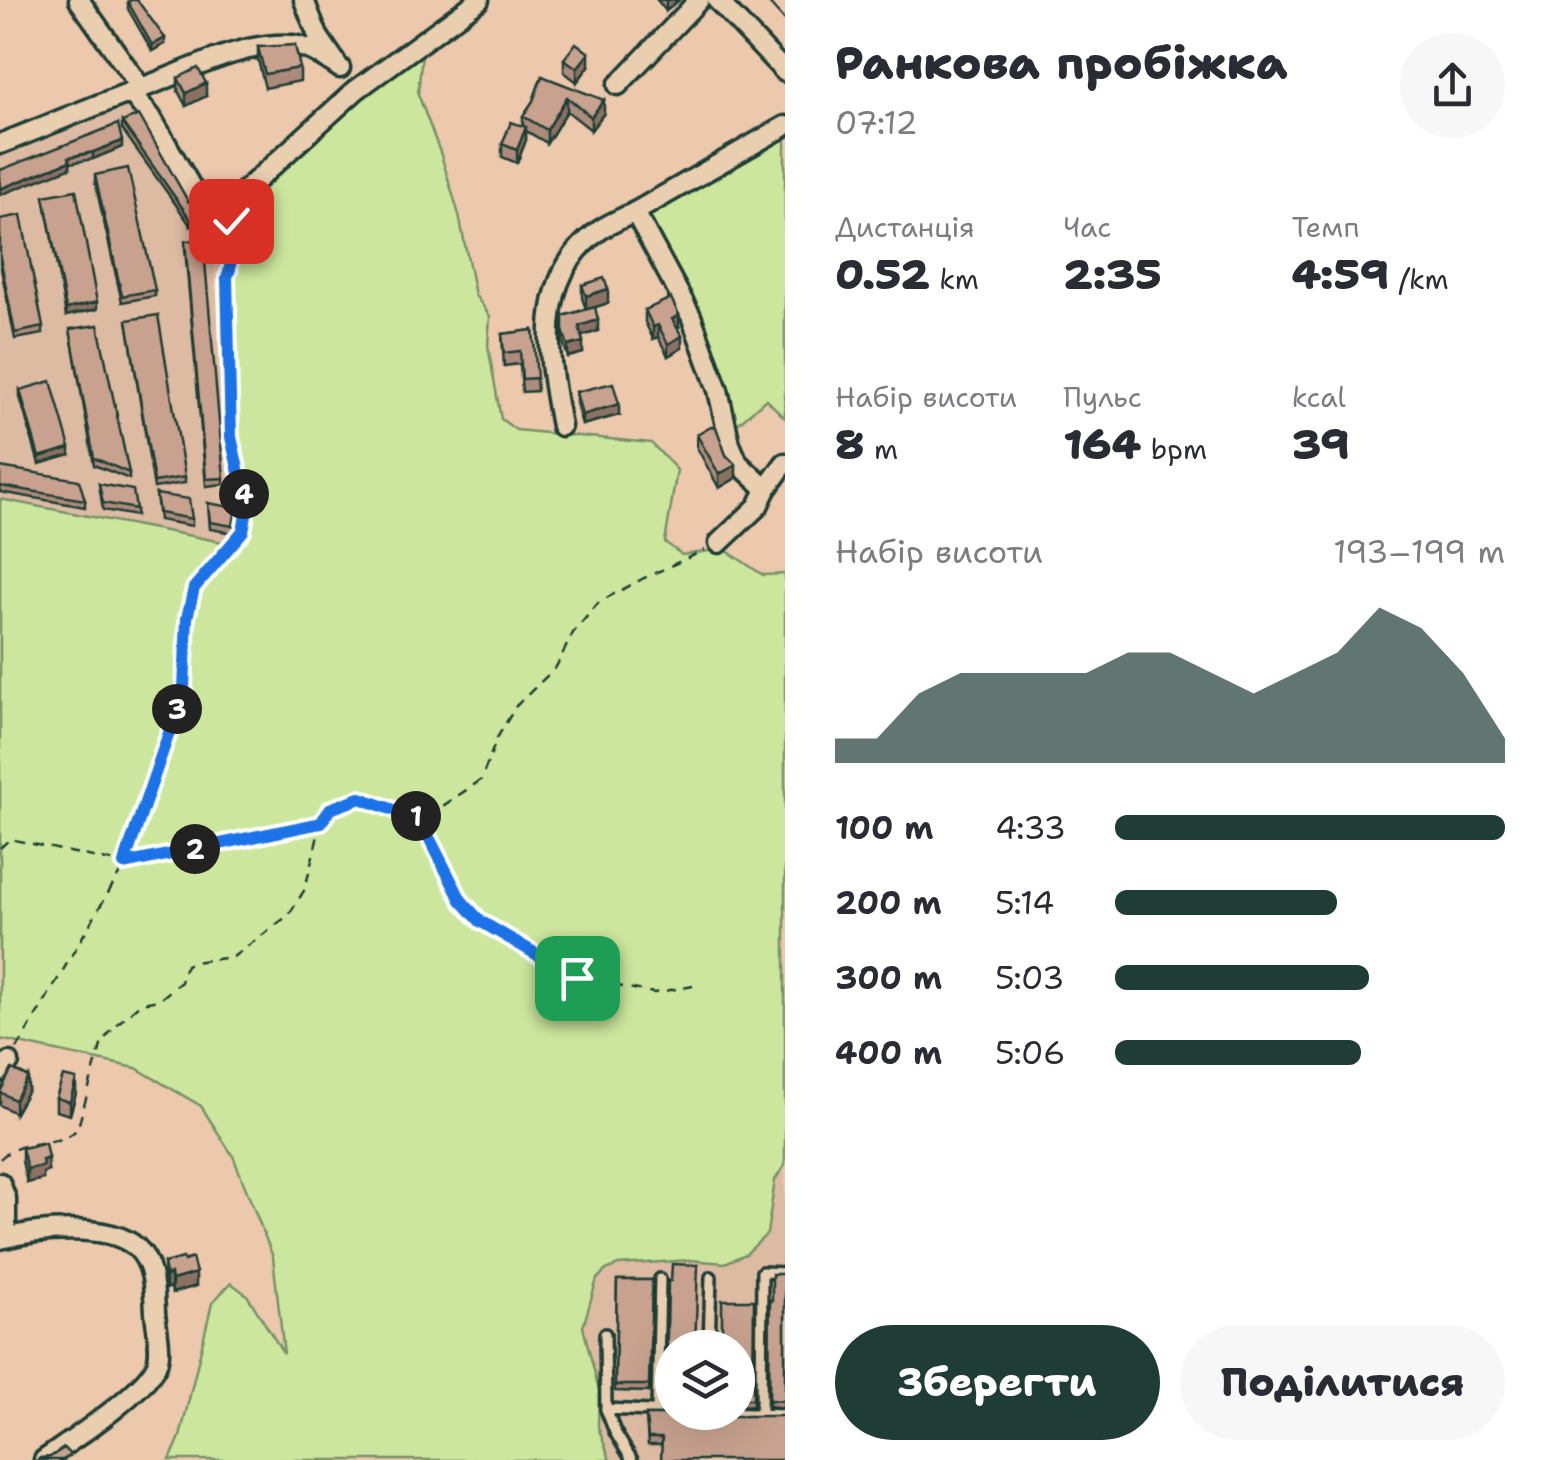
<!DOCTYPE html>
<html lang="uk">
<meta charset="utf-8">
<style>
:root{--surface:#fff;--page:#f7f7f7;--text:#2b2b33;--muted:#7c7c81;--accent:#1f3d34}
body{margin:0;font-family:"Shantell Sans",sans-serif;background:var(--page);color:var(--text);height:100vh;display:flex;flex-direction:column;font-size:38px;white-space:nowrap}
*{box-sizing:border-box;margin:0}
p{font-size:32px;color:var(--muted)}
.icon{flex:none;width:55px;height:55px;fill:none;stroke:currentColor;stroke-width:2;stroke-linecap:round;stroke-linejoin:round}
.map{position:relative;flex:1;overflow:hidden}
.panel{display:flex;flex-direction:column;background:var(--surface);width:770px}
.panel>*{flex:none}
.controls{position:absolute;left:655px;top:1330px;display:grid;gap:20px}
.controls a{display:grid;place-items:center;width:100px;height:100px;border-radius:50%;background:var(--surface);box-shadow:0 10px 40px #0002;font-size:50px}
.pin{position:absolute;display:grid;place-items:center;width:85px;height:85px;color:#fff;margin:-42px;border-radius:20px;box-shadow:0 5px 15px #0006}
.km{position:absolute;width:50px;height:50px;margin:-25px;border-radius:50%;background:#222;color:#fff;font-size:28px;line-height:50px;text-align:center}
.round{display:grid;place-items:center;flex:none;width:105px;height:105px;border-radius:52px;background:var(--page)}
.head{display:flex;align-items:center;justify-content:space-between;height:170px;padding:0 50px}
h1{font-size:45px;font-weight:800;line-height:75px}
.stats{display:grid;grid-template-columns:repeat(3,1fr);gap:15px;height:170px;padding:10px 50px}
.stats div{display:grid;align-content:center}
.stats b{font-size:42px;font-weight:800}
.stats small{font-size:28px;font-weight:400}
.stats p{font-size:28px}
.chart{height:280px;padding:20px 50px}
.chart p{display:flex;justify-content:space-between}
.chart svg{width:100%;height:180px;margin-top:10px;fill:var(--accent);opacity:.7}
.primary-button{display:flex;gap:20px;margin-top:auto;padding:20px 50px}
.primary-button a{flex:1;height:115px;border-radius:60px;background:var(--accent);color:#fff;font-size:40px;font-weight:800;line-height:115px;text-align:center}
.primary-button a+a{background:var(--page);color:var(--text)}
ul{padding:0 50px;list-style:none;font-size:32px}
li{display:grid;grid-template-columns:160px 120px 1fr;align-items:center;height:75px}
li i{height:25px;border-radius:12px;background:var(--accent)}
main{display:flex;flex:1;min-height:0}
.map>svg:first-child{display:block}
.built{fill:#ddbaa2;fill-rule:evenodd}
.green{fill:#cce79d;stroke:#769268;stroke-width:2.5}
.lines{fill:none;stroke-linecap:round;stroke-linejoin:round}
.service-casing{stroke:#1f3d34;stroke-width:16}
.minor-casing{stroke:#1f3d34;stroke-width:25}
.path{stroke:#1f3d34;stroke-width:2.5;stroke-dasharray:10 8;stroke-linecap:butt}
.service{stroke:#e9ceb0;stroke-width:9}
.minor{stroke:#e9ceb0;stroke-width:18}
.tram{stroke:#1f3d34;stroke-width:2.5}
.wall{fill:#ac8b7b;stroke:#1f3d34;stroke-width:2.5}
.shaded-wall{fill:#8c7164;stroke:#1f3d34;stroke-width:2.5}
.building{fill:#c8a28f;stroke:#1f3d34;stroke-width:2.5}
.route-casing{stroke:#fff;stroke-width:20}
.route{stroke:#1a73e8;stroke-width:12}
</style>
<main>
<div class="map">
<svg width="785" height="1460" viewBox="0 0 785 1460">
<rect width="100%" height="100%" fill="#ecc8ad"/>
<filter id="ink" filterUnits="userSpaceOnUse"><feTurbulence type="fractalNoise" baseFrequency=".01" numOctaves="2"/><feDisplacementMap in="SourceGraphic" scale="20" xChannelSelector="R" yChannelSelector="G"/><feConvolveMatrix kernelMatrix="1 2 1 2 8 2 1 2 1" color-interpolation-filters="sRGB"/></filter>
<g filter="url(#ink)">
<g class="built">
<polygon points="133,95 213,225 215,285 234,479 241,517 233,538 222,542 0,499 0,144"/>
<path d="M785,1165V1460H610L598,1427L599,1390L583,1327L597,1279L606,1270L618,1265L690,1260L725,1263L767,1234L776,1180ZM672,1348H738V1412H672Z"/>
</g>
<g class="green">
<polygon points="423,43 418,94 441,155 459,215 475,295 490,316 488,346 501,419 516,430 651,443 677,470 665,542 682,555 724,549 763,575 785,574 785,1165 775,1180 767,1234 746,1254 725,1263 690,1260 618,1265 606,1270 597,1279 583,1327 599,1390 598,1427 610,1460 170,1460 180,1437 212,1303 231,1283 247,1295 284,1354 273,1257 233,1156 201,1106 136,1068 0,1039 0,499 222,542 243,531 247,509 231,437 227,277 233,208"/>
<polygon points="785,132 785,418 766,399 732,429 643,214"/>
</g>
<g class="lines">
<g class="service-casing">
<g id="service">
<polyline points="605,1334 606,1409"/>
<polyline points="709,1348 711,1277"/>
<polyline points="657,1411 660,1279"/>
<polyline points="692,1412 785,1415"/>
<polyline points="761,1415 762,1272 785,1273"/>
<polyline points="632,1460 615,1432 606,1409 672,1412"/>
</g>
</g>
<g class="minor-casing">
<g id="minor">
<polyline points="79,0 141,88"/>
<polyline points="304,0 318,36 335,61"/>
<polyline points="717,0 785,72"/>
<polyline points="618,85 699,0"/>
<polyline points="124,95 133,95 151,117 199,201 223,207 238,197 356,90 479,0"/>
<path d="M0,144C48,125 96,105 144,87C191,70 241,42 292,45C311,47 325,58 340,68"/>
<path d="M561,426C548,357 533,277 600,230C610,223 623,218 635,212"/>
<polyline points="766,489 738,463 730,444 718,390 691,316 635,212 785,126"/>
<polyline points="719,543 758,506 766,489 785,463"/>
<polyline points="0,1072 9,1062"/>
<polyline points="0,1183 6,1199 6,1237"/>
<path d="M0,1239C34,1230 108,1222 136,1247C154,1263 154,1290 155,1312C156,1328 163,1351 156,1366C142,1394 71,1441 44,1460"/>
</g>
</g>
<g class="path">
<polyline points="418,818 461,899 480,921 502,935 577,978 654,993 693,986"/>
<polyline points="0,848 10,839 125,864 320,823"/>
<polyline points="17,1049 125,864 184,689 187,618 195,588 243,531 247,509 231,437 227,277 230,269 231,222"/>
<path d="M0,1159C22,1136 65,1149 78,1127L102,1042L116,1025L141,1003L159,1000L181,982L186,965L193,962L233,957L289,915L305,889L321,823L330,809L360,798L418,816L434,812L481,780L497,738L516,706L556,667L573,633L599,602L644,578L705,550"/>
</g>
<use href="#service" class="service"/>
<use href="#minor" class="minor"/>
<polyline class="tram" points="766,0 785,21"/>
</g>
<g class="wall">
<polygon points="657,0 679,0 666,11"/>
<polygon points="128,2 165,44 152,51 128,9"/>
<polygon points="258,47 300,68 300,81 265,88 258,60"/>
<polygon points="564,59 589,66 577,82 564,72"/>
<polygon points="542,76 604,113 591,130 567,111 547,143 526,131 526,140 517,163 502,157 502,144 523,126 523,116 533,101"/>
<polygon points="178,78 206,96 186,106 178,91"/>
<polygon points="122,122 188,201 204,217 191,226 122,129"/>
<polygon points="122,147 93,159 70,163 70,168 0,170"/>
<polygon points="95,175 155,290 155,296 122,302 95,182"/>
<polygon points="44,196 97,309 66,316"/>
<polygon points="0,219 43,327 43,334 15,339 0,264"/>
<polygon points="185,248 224,478 224,484 206,486"/>
<polygon points="582,285 608,303 595,307 598,331 582,336 583,353 568,357 563,342 563,316 586,309 582,298"/>
<polygon points="645,310 679,327 677,328 682,348 668,356 658,337 653,339 645,322"/>
<polygon points="127,320 185,477 185,483 154,488"/>
<polygon points="70,329 129,473 129,479 94,465"/>
<polygon points="533,330 537,391 522,392 520,364 504,366 502,334"/>
<polygon points="20,390 70,455 39,464 20,397"/>
<polygon points="576,392 619,415 582,425 576,403"/>
<polygon points="697,435 736,478 719,488 697,448"/>
<polygon points="0,467 85,500 85,507 0,492"/>
<polygon points="99,484 136,509 136,516 103,510"/>
<polygon points="156,494 192,519 192,526 159,520"/>
<polygon points="208,503 236,514 233,533 210,529"/>
<polygon points="28,1090 15,1113 0,1105 0,1091"/>
<polygon points="76,1093 70,1115 56,1111 56,1098"/>
<polygon points="22,1148 48,1171 43,1173 43,1179 27,1183 22,1161"/>
<polygon points="164,1263 196,1286 172,1293 171,1287 166,1289"/>
<polygon points="785,1274 785,1408 769,1406 770,1300 772,1300"/>
<polygon points="617,1280 652,1280 649,1392 615,1391"/>
<polygon points="668,1281 671,1281 672,1405 667,1404 667,1392 666,1392"/>
<polygon points="754,1300 753,1406 738,1405 738,1348"/>
<polygon points="646,1415 667,1415 661,1445 648,1445"/>
</g>
<g class="shaded-wall">
<polygon points="666,0 679,0 666,11"/>
<polygon points="165,38 165,44 152,51 152,45"/>
<polygon points="589,53 589,66 577,82 577,68"/>
<polygon points="206,83 206,96 186,106 186,93"/>
<polygon points="567,97 567,111 547,143 547,130"/>
<polygon points="604,100 604,113 591,130 591,117"/>
<polygon points="526,127 526,140 517,163 517,150"/>
<polygon points="122,141 122,147 93,159 93,152"/>
<polygon points="70,161 70,168 0,195 0,189"/>
<polygon points="204,211 204,217 191,226 191,220"/>
<polygon points="608,289 608,303 586,310 586,296"/>
<polygon points="97,302 97,309 66,316 66,309"/>
<polygon points="679,315 679,327 672,330 672,319"/>
<polygon points="598,320 598,331 579,337 579,326"/>
<polygon points="658,325 658,337 653,339 653,327"/>
<polygon points="682,336 682,348 668,356 668,344"/>
<polygon points="583,342 583,353 568,357 568,346"/>
<polygon points="619,404 619,415 582,425 582,415"/>
<polygon points="70,448 70,455 39,464 39,457"/>
<polygon points="736,465 736,478 719,488 719,474"/>
<polygon points="28,1077 28,1090 15,1113 15,1100"/>
<polygon points="76,1079 76,1093 70,1115 70,1102"/>
<polygon points="48,1158 48,1171 43,1173 43,1179 27,1183 27,1169 42,1160"/>
<polygon points="196,1273 196,1286 172,1293 172,1280"/>
<polygon points="171,1274 171,1287 166,1289 166,1276"/>
</g>
<g class="building">
<polygon points="131,0 137,0 165,38 152,45 128,2"/>
<polygon points="576,43 589,53 577,68 564,59"/>
<polygon points="295,45 300,68 265,74 258,47"/>
<polygon points="198,68 206,83 186,93 178,78"/>
<polygon points="542,76 604,100 591,117 567,97 547,130 523,116 533,101"/>
<polygon points="139,115 188,201 204,211 191,220 122,122"/>
<polygon points="511,122 526,127 517,150 502,144"/>
<polygon points="118,124 122,141 93,152 69,157 70,161 0,189 0,170"/>
<polygon points="128,168 155,290 122,296 95,175"/>
<polygon points="76,190 97,302 66,309 44,196"/>
<polygon points="21,215 43,327 15,333 0,257 0,219"/>
<polygon points="203,239 224,478 206,479 185,241"/>
<polygon points="604,278 608,289 586,296 582,285"/>
<polygon points="671,298 679,315 672,319 682,336 668,344 658,325 653,327 645,310"/>
<polygon points="595,307 598,320 579,326 583,342 568,346 563,330 563,316"/>
<polygon points="158,315 185,477 154,482 127,320"/>
<polygon points="98,325 129,473 94,458 70,329"/>
<polygon points="533,330 537,378 522,379 520,351 504,353 502,334"/>
<polygon points="51,381 70,448 39,457 20,390"/>
<polygon points="613,383 619,404 582,415 576,392"/>
<polygon points="711,427 716,427 726,455 736,465 719,474 697,435"/>
<polygon points="0,467 79,480 85,500 0,486"/>
<polygon points="99,484 133,490 136,509 103,503"/>
<polygon points="156,494 189,499 192,519 159,513"/>
<polygon points="208,503 236,508 233,526 210,522"/>
<polygon points="12,1069 28,1077 15,1100 0,1092"/>
<polygon points="63,1076 76,1079 70,1102 56,1098"/>
<polygon points="45,1143 48,1158 42,1160 43,1166 27,1169 22,1148"/>
<polygon points="183,1258 184,1261 192,1258 196,1273 172,1280 171,1274 166,1276 164,1263"/>
<polygon points="672,1264 698,1265 695,1348 672,1348 672,1398 667,1397 668,1386 666,1386 668,1281 671,1281"/>
<polygon points="772,1274 785,1274 785,1401 769,1400 770,1300 772,1300"/>
<polygon points="617,1280 652,1280 649,1385 615,1385"/>
<polygon points="722,1300 754,1300 753,1399 738,1399 738,1348 722,1348"/>
<polygon points="672,1412 691,1412 693,1414 693,1416 785,1416 785,1460 661,1460 662,1438 648,1438 646,1415 667,1415 667,1413"/>
<polygon points="64,1448 70,1455 63,1460 38,1460 40,1458 50,1457"/>
</g>
</g>
<g class="lines" filter="url(#ink)">
<g class="route-casing">
<polyline id="route" points="231,221 230,269 227,277 231,437 247,509 243,531 194,588 187,618 184,689 124,864 321,823 330,809 360,798 405,814 418,816 461,900 480,921 577,978"/>
</g>
<use href="#route" class="route"/>
</g>
</svg>
<div class="controls">
<a><svg class="icon" aria-label="layers" viewBox="0 0 24 24"><path d="M12 4l9 5-9 5-9-5zM3 14l9 5 9-5"/></svg></a>
</div>
<div class="pin" style="left:577px;top:978px;background:#1e9e55"><svg class="icon" aria-label="arrive" viewBox="0 0 24 24"><path d="M6 21V4h12l-3 4 3 4H6"/></svg></div>
<div class="pin" style="left:231px;top:221px;background:#d93025"><svg class="icon" aria-label="check" viewBox="0 0 24 24"><path d="M5 12l5 5 9-10"/></svg></div>
<b class="km" style="left:416px;top:816px">1</b>
<b class="km" style="left:195px;top:849px">2</b>
<b class="km" style="left:177px;top:709px">3</b>
<b class="km" style="left:244px;top:494px">4</b>
</div>
<section class="panel">
<div class="head"><div><h1>Ранкова пробіжка</h1><p>07:12</p></div><a class="round"><svg class="icon" aria-label="share" viewBox="0 0 24 24"><path d="M12 15V3M7 8l5-5 5 5M5 13v7h14v-7"/></svg></a></div>
<div class="stats">
<div><p>Дистанція</p><b>0.52<small> km</small></b></div>
<div><p>Час</p><b>2:35</b></div>
<div><p>Темп</p><b>4:59<small> /km</small></b></div>
</div>
<div class="stats">
<div><p>Набір висоти</p><b>8<small> m</small></b></div>
<div><p>Пульс</p><b>164<small> bpm</small></b></div>
<div><p>kcal</p><b>39</b></div>
</div>
<div class="chart"><p><span>Набір висоти</span>193–199 m</p>
<svg viewBox="0 0 160 44" preserveAspectRatio="none"><path d="M0 44V38L10 38L20 27L30 22L40 22L50 22L60 22L70 17L80 17L90 22L100 27L110 22L120 17L130 6L140 11L150 22L160 38V44z"/></svg>
</div>
<ul>
<li><b>100 m</b>4:33<i style="width:100%"></i></li>
<li><b>200 m</b>5:14<i style="width:57%"></i></li>
<li><b>300 m</b>5:03<i style="width:65%"></i></li>
<li><b>400 m</b>5:06<i style="width:63%"></i></li>
</ul>
<div class="primary-button"><a>Зберегти</a><a>Поділитися</a></div>
</section>
</main>
